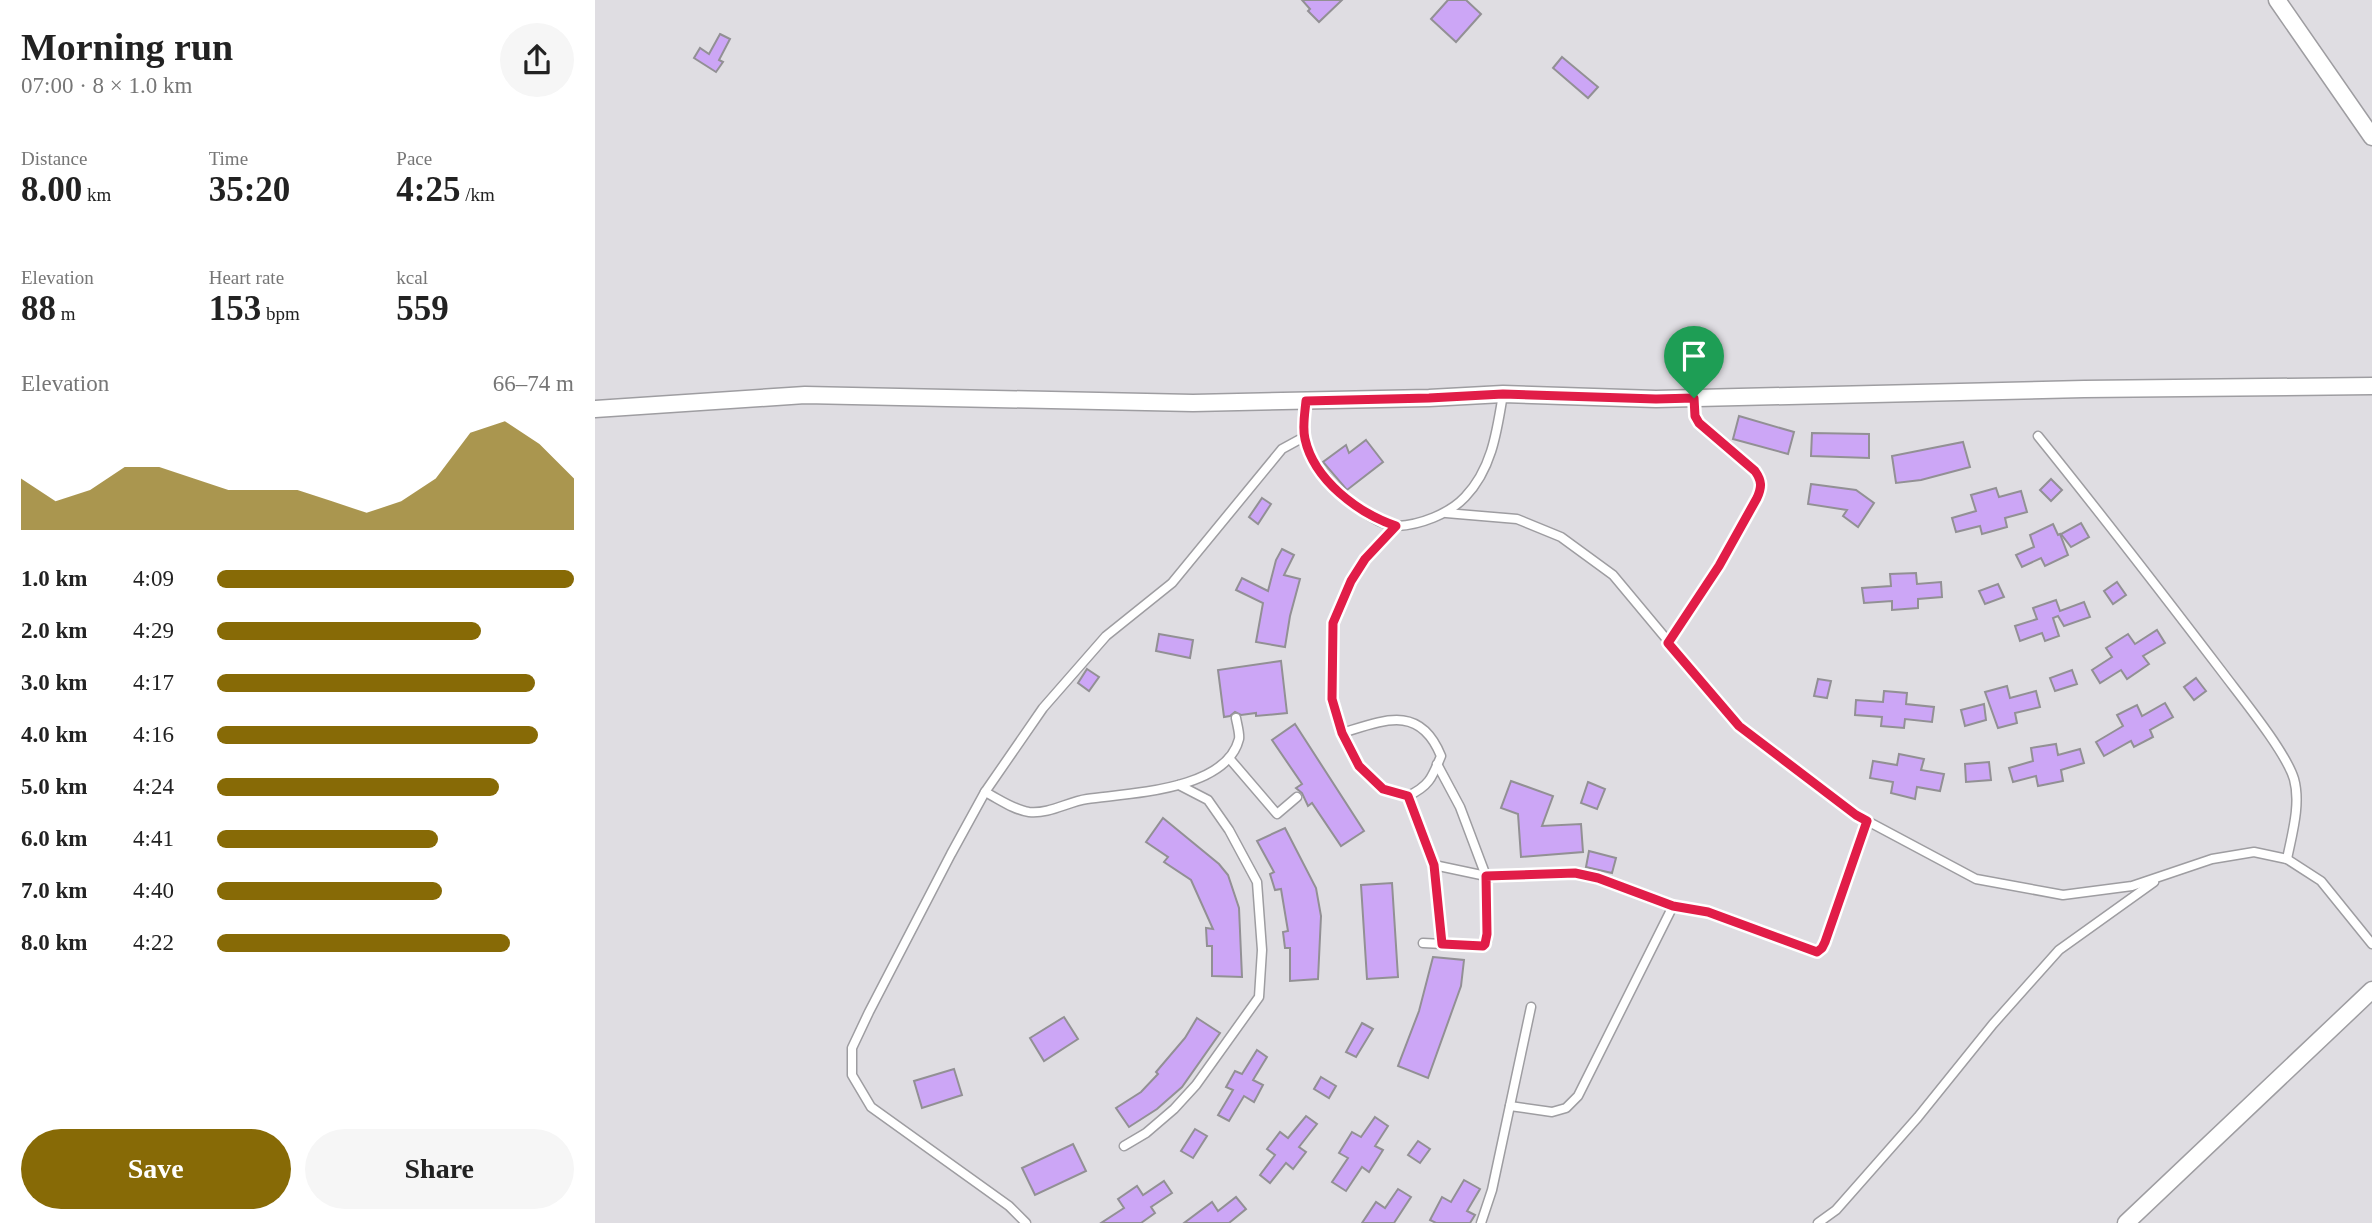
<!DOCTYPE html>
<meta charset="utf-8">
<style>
:root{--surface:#fff;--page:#f6f6f6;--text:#222;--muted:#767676;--accent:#876a06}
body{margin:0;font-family:Georgia,serif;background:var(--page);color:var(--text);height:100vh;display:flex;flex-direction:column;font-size:26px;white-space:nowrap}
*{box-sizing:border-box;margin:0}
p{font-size:23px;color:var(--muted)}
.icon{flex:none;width:38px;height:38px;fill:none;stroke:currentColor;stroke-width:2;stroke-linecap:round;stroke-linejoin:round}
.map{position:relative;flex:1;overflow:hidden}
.side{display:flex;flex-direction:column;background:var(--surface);width:595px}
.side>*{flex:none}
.pin{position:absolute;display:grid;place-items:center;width:60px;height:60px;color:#fff;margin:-72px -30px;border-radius:50% 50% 50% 0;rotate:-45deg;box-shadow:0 0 7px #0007}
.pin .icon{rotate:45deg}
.round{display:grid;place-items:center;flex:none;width:74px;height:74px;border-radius:37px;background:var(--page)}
.head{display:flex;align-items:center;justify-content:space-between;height:119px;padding:0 21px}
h1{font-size:38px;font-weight:600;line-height:52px}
.figures{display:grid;grid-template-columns:repeat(3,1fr);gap:10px;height:119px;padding:7px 21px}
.figures div{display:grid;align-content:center}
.figures b{font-size:35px;font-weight:600}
.figures small{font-size:19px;font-weight:400}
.figures p{font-size:19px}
.chart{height:196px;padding:14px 21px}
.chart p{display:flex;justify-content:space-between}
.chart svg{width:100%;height:126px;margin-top:7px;fill:var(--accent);opacity:.7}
.primary-button{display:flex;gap:14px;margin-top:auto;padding:14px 21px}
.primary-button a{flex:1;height:80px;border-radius:42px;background:var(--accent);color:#fff;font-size:28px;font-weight:600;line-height:80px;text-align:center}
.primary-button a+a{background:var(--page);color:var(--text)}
ul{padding:0 21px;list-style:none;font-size:23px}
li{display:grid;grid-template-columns:112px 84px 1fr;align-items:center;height:52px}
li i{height:18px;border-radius:9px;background:var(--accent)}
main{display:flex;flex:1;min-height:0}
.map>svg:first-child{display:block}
.building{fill:#cca6f6;stroke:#929094;stroke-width:2}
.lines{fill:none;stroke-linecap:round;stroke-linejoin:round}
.lane-casing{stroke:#9e9da1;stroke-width:11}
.street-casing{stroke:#9e9da1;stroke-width:19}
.lane{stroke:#fff;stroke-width:8}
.street{stroke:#fff;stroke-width:16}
.route-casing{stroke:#fff;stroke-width:14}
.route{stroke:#e11d48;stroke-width:9}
</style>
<main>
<section class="side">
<div class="head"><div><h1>Morning run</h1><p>07:00 · 8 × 1.0 km</p></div><a class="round"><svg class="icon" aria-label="share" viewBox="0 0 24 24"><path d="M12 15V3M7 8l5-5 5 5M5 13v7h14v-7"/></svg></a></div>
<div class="figures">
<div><p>Distance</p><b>8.00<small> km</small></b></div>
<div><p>Time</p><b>35:20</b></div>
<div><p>Pace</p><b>4:25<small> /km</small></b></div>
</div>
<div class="figures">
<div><p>Elevation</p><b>88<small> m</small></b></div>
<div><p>Heart rate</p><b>153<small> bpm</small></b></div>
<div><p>kcal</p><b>559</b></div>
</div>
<div class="chart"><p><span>Elevation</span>66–74 m</p>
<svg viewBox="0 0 160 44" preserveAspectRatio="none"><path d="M0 44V26L10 34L20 30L30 22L40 22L50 26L60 30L70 30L80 30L90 34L100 38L110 34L120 26L130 10L140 6L150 14L160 26V44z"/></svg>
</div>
<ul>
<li><b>1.0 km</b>4:09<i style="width:100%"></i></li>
<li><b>2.0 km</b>4:29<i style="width:74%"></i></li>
<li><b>3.0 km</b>4:17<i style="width:89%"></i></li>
<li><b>4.0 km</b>4:16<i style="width:90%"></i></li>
<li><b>5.0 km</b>4:24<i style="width:79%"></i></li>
<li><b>6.0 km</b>4:41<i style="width:62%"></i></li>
<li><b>7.0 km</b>4:40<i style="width:63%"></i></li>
<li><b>8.0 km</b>4:22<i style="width:82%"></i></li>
</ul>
<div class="primary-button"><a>Save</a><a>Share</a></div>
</section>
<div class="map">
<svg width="1777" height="1223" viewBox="0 0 1777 1223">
<rect width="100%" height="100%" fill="#dfdde2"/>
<g class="building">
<polygon points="707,0 747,0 724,22 713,11 715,9"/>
<polygon points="853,0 871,0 886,14 861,42 836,19"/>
<polygon points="125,34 135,39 124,60 128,62 121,72 99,58 105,48 114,54"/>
<polygon points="967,57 1003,87 993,98 958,68"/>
<polygon points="1144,416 1199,432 1193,454 1138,439"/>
<polygon points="1217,433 1274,434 1274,458 1216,456"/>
<polygon points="771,440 788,462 752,490 728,462 751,445 754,453"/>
<polygon points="1368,442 1375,467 1326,480 1301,483 1297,456"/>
<polygon points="1456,479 1467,490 1456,501 1445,490"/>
<polygon points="1216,484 1261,490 1279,503 1263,527 1248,516 1252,510 1213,504"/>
<polygon points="1401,488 1404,497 1426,491 1432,512 1410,518 1412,527 1387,534 1385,526 1361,532 1357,518 1381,511 1376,495"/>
<polygon points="667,498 676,504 663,524 654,517"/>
<polygon points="1486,523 1494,537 1476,547 1466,534"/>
<polygon points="1458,524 1463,535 1465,534 1473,555 1450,566 1446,558 1427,567 1421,555 1439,547 1435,535"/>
<polygon points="687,549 699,555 689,575 705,579 695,616 690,647 661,642 668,603 641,590 647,578 673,591 681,560"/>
<polygon points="1321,573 1322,584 1346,582 1347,597 1323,599 1323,608 1297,610 1297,601 1269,603 1267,588 1296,586 1295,574"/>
<polygon points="1522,582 1531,595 1518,604 1509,591"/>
<polygon points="1403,584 1409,597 1390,604 1384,591"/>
<polygon points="1461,600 1465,611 1489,602 1495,617 1469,626 1463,616 1458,618 1464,636 1450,641 1447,633 1425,641 1420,626 1442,619 1438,608"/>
<polygon points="1562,630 1570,643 1548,656 1554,664 1532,679 1526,670 1505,683 1497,670 1517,657 1511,648 1533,634 1540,644"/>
<polygon points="564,634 598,640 595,658 561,651"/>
<polygon points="686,661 692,713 661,716 661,713 646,715 640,712 635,716 629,717 623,670"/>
<polygon points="492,669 504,677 494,691 483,683"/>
<polygon points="1477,670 1482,684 1460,691 1455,678"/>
<polygon points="1601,678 1611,691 1599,700 1589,687"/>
<polygon points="1223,679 1236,681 1232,698 1219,696"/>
<polygon points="1412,686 1415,698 1441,691 1445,707 1420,713 1422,723 1403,728 1390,692"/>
<polygon points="1289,691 1312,693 1311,704 1339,707 1337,722 1310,719 1309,728 1286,726 1287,717 1260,715 1261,700 1288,702"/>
<polygon points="1570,703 1578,717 1555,730 1558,737 1539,747 1536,741 1509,756 1501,742 1528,726 1522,715 1542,705 1547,716"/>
<polygon points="1389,704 1391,720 1370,726 1366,710"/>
<polygon points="700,724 769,831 746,846 717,803 713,806 707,793 701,788 707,784 677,740"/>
<polygon points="1461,744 1463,755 1485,749 1489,763 1466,770 1468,781 1443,786 1441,776 1418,782 1414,768 1438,761 1436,748"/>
<polygon points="1304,754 1329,759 1326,770 1349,774 1345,791 1322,787 1320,799 1296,793 1298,782 1275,778 1278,761 1302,765"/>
<polygon points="1394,762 1396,780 1371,782 1370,764"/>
<polygon points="916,781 958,796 947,826 986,824 988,852 926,857 923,814 906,808"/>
<polygon points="993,782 1010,789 1002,809 986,803"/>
<polygon points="568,818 624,864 633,875 644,908 647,977 617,976 617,946 612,946 611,928 618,929 596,880 569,862 573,857 551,842"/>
<polygon points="690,828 721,888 726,916 723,979 695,981 695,948 690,948 688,932 693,931 686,889 680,890 675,874 679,872 662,841"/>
<polygon points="994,851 1021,858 1017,873 991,867"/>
<polygon points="797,883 803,977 772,979 766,885"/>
<polygon points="838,957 869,960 866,986 833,1078 803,1066 824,1011"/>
<polygon points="469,1017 483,1039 449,1061 435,1038"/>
<polygon points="602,1018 625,1033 587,1087 562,1109 534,1127 521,1108 546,1092 563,1074 561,1072 590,1038"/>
<polygon points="767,1023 778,1029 761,1057 751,1052"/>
<polygon points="662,1050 672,1057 658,1080 668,1085 659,1102 649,1096 634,1121 623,1115 638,1090 631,1087 640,1071 647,1074"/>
<polygon points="359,1069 367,1095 327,1108 319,1081"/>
<polygon points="726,1077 741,1086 734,1098 719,1089"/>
<polygon points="711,1116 722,1124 704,1147 711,1152 698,1169 691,1163 675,1183 665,1175 680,1155 672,1149 685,1132 693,1138"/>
<polygon points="780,1117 793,1126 780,1146 788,1150 774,1172 767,1167 751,1191 737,1182 753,1158 744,1153 757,1132 766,1137"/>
<polygon points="600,1129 612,1136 598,1158 586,1151"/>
<polygon points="823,1141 835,1149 825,1163 813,1155"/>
<polygon points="478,1144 491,1171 440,1195 427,1168"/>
<polygon points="869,1180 885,1189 872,1211 880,1215 875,1223 841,1223 835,1220 847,1197 856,1202"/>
<polygon points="569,1181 577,1193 556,1207 560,1213 546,1223 506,1223 529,1208 523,1199 542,1186 548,1195"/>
<polygon points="803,1189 816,1197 799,1223 767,1223 781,1202 790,1208"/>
<polygon points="641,1197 651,1209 634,1223 589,1223 617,1202 623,1211"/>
</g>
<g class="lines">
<g class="lane-casing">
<g id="lane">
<path d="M711,401C710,412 707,426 709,438C715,467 771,526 802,526C825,525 854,514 870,497C897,469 902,431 908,394"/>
<path d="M1443,436C1506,514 1567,593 1628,673C1646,697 1691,752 1699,779C1706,804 1697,834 1692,859"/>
<polyline points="851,513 922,519 966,537 1018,575 1144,726 1261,815 1381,879 1468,895 1537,886 1617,859 1659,852 1692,859 1726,881 1777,944"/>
<polyline points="1073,643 1124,566 1166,488 1166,480 1160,471 1104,423 1100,416 1099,398"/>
<path d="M641,718C642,724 645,734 644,739C631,791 533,793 492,799C472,802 455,814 434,812C419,810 404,799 390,792L448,708L511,636L577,583L687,449L709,437"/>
<path d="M747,733C789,720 825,704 846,756C837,778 834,786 813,796L788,790L764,766L747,733L737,699L738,623L756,581L770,559L801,526"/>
<polyline points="634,758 682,814 702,797"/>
<polyline points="390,792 356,854 274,1012 257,1048 257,1075 276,1107 414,1206 431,1223"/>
<polyline points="813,796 839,865 847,944"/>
<polyline points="839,865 891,876 980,873 1003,878 1078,906 1113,912 1222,952 1227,948 1230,942 1271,821"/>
<polyline points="828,943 888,946 892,941 891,876 865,807 842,764"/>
<polyline points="915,1106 957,1112 971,1108 983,1096 1078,906"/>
<polyline points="529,1146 551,1133 579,1109 601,1085 664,997 667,950 662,882 634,830 613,800 584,785"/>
<polyline points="886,1223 897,1190 936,1007"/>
<polyline points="1223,1223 1241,1210 1323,1117 1398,1024 1464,950 1559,882"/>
</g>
</g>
<g class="street-casing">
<g id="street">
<polyline points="1682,0 1777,137"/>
<polyline points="0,409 210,395 598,403 834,398 908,394 1061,399 1489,389 1777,386"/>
<polyline points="1531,1223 1777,990"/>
</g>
</g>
<use href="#lane" class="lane"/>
<use href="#street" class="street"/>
</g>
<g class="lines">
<g class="route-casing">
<path id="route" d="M908,394L1061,399L1099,398L1100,416L1104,423L1160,471C1167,481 1167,487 1162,498L1124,566L1073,643L1144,726L1261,815L1272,821L1230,942L1227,948L1222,952L1113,912L1078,906L1003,878L980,873L891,876L892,934L890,944L888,946L847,944L839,865L813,796L788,789L764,766L747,733L737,699L738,623L756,581L770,559L801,526C763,513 719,480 710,439C707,427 710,412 711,401L834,398Z"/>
</g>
<use href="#route" class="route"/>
</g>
</svg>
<div class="pin" style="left:1099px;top:398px;background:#1e9e55"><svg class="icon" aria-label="arrive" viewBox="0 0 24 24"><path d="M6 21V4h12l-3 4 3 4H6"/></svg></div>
</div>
</main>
